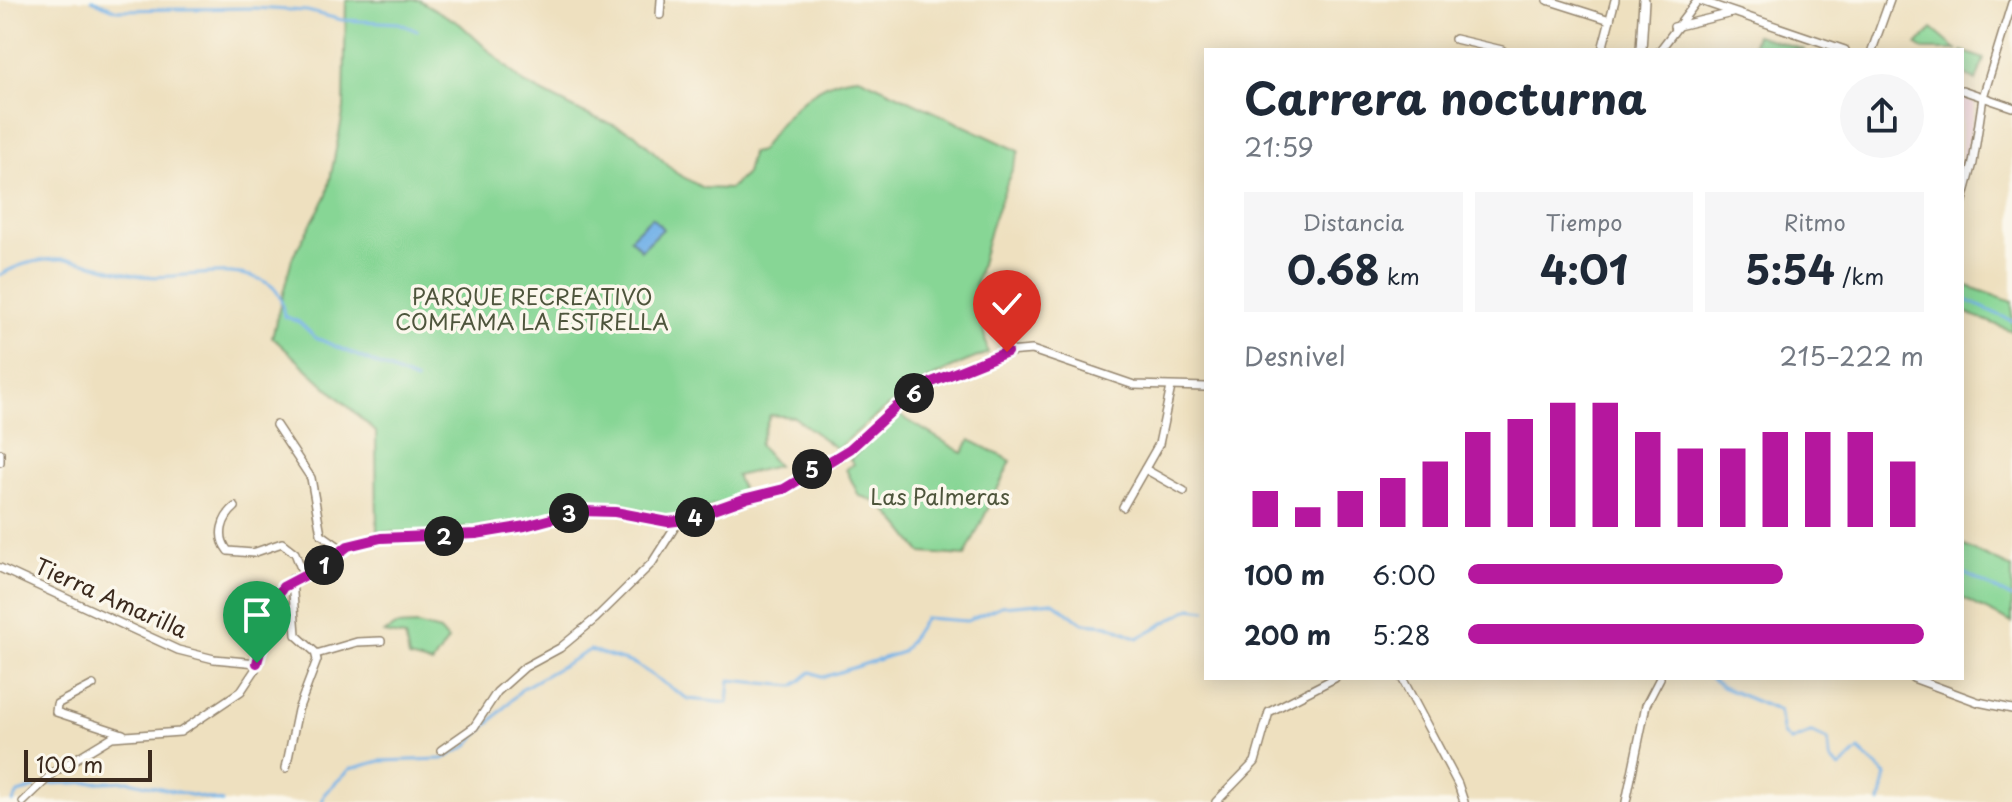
<!DOCTYPE html>
<html lang="es">
<meta charset="utf-8">
<style>
:root{--surface:#fff;--page:#f6f6f7;--text:#1f2937;--muted:#747a83;--accent:#b5179e}
body{margin:0;font-family:"Playpen Sans",sans-serif;background:var(--page);color:var(--text);height:100vh;display:flex;flex-direction:column;font-size:30px;white-space:nowrap}
*{box-sizing:border-box;margin:0}
p{font-size:26px;color:var(--muted)}
.icon{flex:none;width:44px;height:44px;fill:none;stroke:currentColor;stroke-width:2;stroke-linecap:round;stroke-linejoin:round}
.map{position:relative;flex:1;overflow:hidden}
.panel{position:absolute;left:1204px;top:48px;width:760px;height:632px;display:flex;flex-direction:column;background:var(--surface);border-radius:0px;box-shadow:0 4px 20px #0003}
.panel>*{flex:none}
.scale{position:absolute;left:24px;bottom:20px;width:128px;box-sizing:border-box;padding-left:8px;border:4px solid #3b2a1e;border-top:0;font-size:22px;line-height:28px;white-space:nowrap;color:#3b2a1e;-webkit-text-stroke:6px #fbf7ec;paint-order:stroke}
.pin{position:absolute;display:grid;place-items:center;width:68px;height:68px;color:#fff;margin:-82px -34px;border-radius:50% 50% 50% 0;rotate:-45deg;box-shadow:0 0 8px #0007}
.pin .icon{rotate:45deg}
.km{position:absolute;width:40px;height:40px;margin:-20px;border-radius:50%;background:#222;color:#fff;font-size:22px;line-height:40px;text-align:center}
.round{display:grid;place-items:center;flex:none;width:84px;height:84px;border-radius:42px;background:var(--page)}
.overview{display:flex;align-items:center;justify-content:space-between;height:136px;padding:0 40px}
h1{font-size:44px;font-weight:700;line-height:60px}
.metrics{display:grid;grid-template-columns:repeat(3,1fr);gap:12px;height:136px;padding:8px 40px}
.metrics div{display:grid;align-content:center;border-radius:0px;background:var(--page);text-align:center}
.metrics b{font-size:40px;font-weight:700}
.metrics small{font-size:22px;font-weight:400}
.metrics p{font-size:22px}
.chart{height:224px;padding:16px 40px}
.chart p{display:flex;justify-content:space-between}
.chart svg{width:100%;height:144px;margin-top:8px;stroke:var(--accent);stroke-width:6}
ul{padding:0 40px;list-style:none;font-size:26px}
li{display:grid;grid-template-columns:128px 96px 1fr;align-items:center;height:60px}
li i{height:20px;border-radius:10px;background:var(--accent)}
.map>svg:first-child{display:block}
.built{fill:#f4cfde}
.green{fill:#87d695;stroke:#61805a;stroke-width:2}
.water{fill:#76b3e8;stroke:#586e83;stroke-width:2}
.lines{fill:none;stroke-linecap:round;stroke-linejoin:round}
.stream{stroke:#76b3e8;stroke-width:3}
.minor-casing{stroke:#94856e;stroke-width:10}
.tertiary-casing{stroke:#94856e;stroke-width:12}
.minor{stroke:#fff;stroke-width:7}
.tertiary{stroke:#fff;stroke-width:9}
.route-casing{stroke:#fff;stroke-width:16}
.route{stroke:#b5179e;stroke-width:10}
.labels{text-anchor:middle;stroke-width:7;stroke-linejoin:round;paint-order:stroke}
.park-label{font-size:22px;fill:#4e553c;stroke:#fbf7ec}
.street-label{font-size:22px;fill:#3b2a1e;stroke:#fbf7ec}
</style>
<div class="map">
<svg width="2012" height="802" viewBox="0 0 2012 802">
<rect width="100%" height="100%" fill="#fbf7ec"/>
<filter id="ink" filterUnits="userSpaceOnUse"><feTurbulence type="fractalNoise" baseFrequency=".0125" numOctaves="2"/><feDisplacementMap in="SourceGraphic" scale="16" xChannelSelector="R" yChannelSelector="G"/><feConvolveMatrix kernelMatrix="1 2 1 2 8 2 1 2 1" color-interpolation-filters="sRGB"/></filter>
<filter id="wash" filterUnits="userSpaceOnUse"><feTurbulence type="fractalNoise" baseFrequency=".006" numOctaves="4" result="noise"/><feDisplacementMap in="SourceGraphic" scale="32" xChannelSelector="R" yChannelSelector="G"/><feGaussianBlur stdDeviation="1.8" result="paint"/><feColorMatrix in="noise" values="0 0 0 0 0 0 0 0 0 0 0 0 0 0 0 0 0 1.4 0 .05"/><feComposite in="paint" operator="in"/></filter>
<g filter="url(#wash)">
<rect width="100%" height="100%" fill="#eee0bf"/>
<polygon class="built" points="1962,99 1975,103 1962,175"/>
<g class="green">
<path d="M346,0H419L460,24L524,83L583,113L634,133L676,173L703,188L729,189L746,174L751,153L760,151C784,115 814,79 859,77L1019,151L991,226L975,287L988,353C920,378 892,401 837,449L794,417L770,415L759,445L777,466L736,476L745,496L671,519L623,505L582,503L528,521L432,532H377L376,432L272,337L292,258L327,195L344,109Z"/>
<polygon points="1932,29 1956,49 1958,50 1925,50 1917,45"/>
<polygon points="1756,35 1805,50 1751,50"/>
<polygon points="1962,51 1984,59 1976,81 1962,72"/>
<polygon points="1962,284 2012,302 2012,331 1962,311"/>
<path d="M899,415L963,453L970,440L1011,461L965,556L922,553C905,535 886,499 859,496L846,469L854,464L850,459Z"/>
<polygon points="1962,545 2012,568 2012,623 1962,598"/>
<polygon points="417,625 440,631 448,640 432,664 409,658 405,637 384,633 395,626"/>
</g>
<polygon class="water" points="652,217 663,229 641,250 630,238"/>
<g class="lines">
<g class="stream">
<polyline points="92,0 117,10 253,8 307,11 342,20 399,23 417,31"/>
<path d="M0,275C19,264 35,260 58,259C86,258 114,273 142,276C182,281 233,261 269,284C281,292 282,304 284,316L299,322L316,338L416,381"/>
<polyline points="1962,298 2012,321"/>
<polyline points="1962,572 2012,598"/>
<polyline points="1710,678 1722,687 1779,711 1783,734 1791,741 1811,733 1828,740 1830,759 1840,768 1859,750 1886,775 1880,802"/>
<polyline points="46,784 129,781 222,802"/>
<polyline points="13,802 18,793 35,788"/>
<polyline points="322,802 325,793 350,769 380,761 443,759 466,747 523,688 590,650 635,664 688,699 728,703 730,680 794,686 811,672 824,677 902,652 925,618 967,621 1001,606 1053,602 1083,623 1108,625 1138,638 1191,608 1206,610"/>
</g>
</g>
</g>
<g filter="url(#ink)">
<g class="lines">
<g class="minor-casing">
<g id="minor">
<polyline points="1547,0 1610,20"/>
<polyline points="1698,0 1845,50"/>
<polyline points="660,15 661,0"/>
<polyline points="1674,27 1732,13"/>
<polyline points="1455,39 1502,50"/>
<polyline points="1602,50 1615,0"/>
<polyline points="1660,50 1698,0"/>
<polyline points="1872,50 1890,0"/>
<polyline points="1962,90 2012,107"/>
<polyline points="1962,204 1973,163 1983,97 2012,3"/>
<polyline points="276,425 311,478 321,534 342,549"/>
<polyline points="0,453 0,462"/>
<polyline points="1145,469 1184,491"/>
<path d="M235,507C222,518 216,536 228,551L253,553L282,543L295,553L304,576"/>
<polyline points="1123,507 1159,444 1171,387"/>
<polyline points="0,568 178,650 214,659 257,663"/>
<polyline points="316,654 357,642 381,641"/>
<polyline points="1402,678 1458,784 1464,802"/>
<polyline points="1913,678 1978,702 2012,709"/>
<polyline points="93,685 57,704 56,712 123,734"/>
<polyline points="441,750 474,727 497,692 525,667 560,648 595,619 652,563 678,522"/>
<polyline points="286,768 298,710 317,660 315,652 296,635 292,579"/>
<polyline points="23,802 54,772 112,737 180,732 241,691 255,670 274,601 283,587 321,567 348,546 381,538 476,534 525,526 581,511 615,512 668,522 685,520 747,498 784,489 850,449 896,407 932,382 1007,352 1032,350 1134,385 1206,387"/>
<polyline points="1216,802 1255,762 1269,712 1335,678"/>
<polyline points="1626,802 1646,705 1660,678"/>
</g>
</g>
<g class="tertiary-casing">
<polyline id="tertiary" points="1641,50 1644,0"/>
</g>
<use href="#minor" class="minor"/>
<use href="#tertiary" class="tertiary"/>
</g>
</g>
<g class="lines" filter="url(#ink)">
<g class="route-casing">
<polyline id="route" points="257,663 274,601 283,587 321,567 348,546 381,538 476,534 525,526 581,511 615,512 668,522 685,520 747,498 784,489 850,449 896,407 932,382 1007,352"/>
</g>
<use href="#route" class="route"/>
</g>
<g class="labels">
<g class="park-label">
<text x="532" y="305">PARQUE RECREATIVO<tspan x="532" dy="25">COMFAMA LA ESTRELLA</tspan></text>
<text x="940" y="505">Las Palmeras</text>
</g>
<g class="street-label">
<text transform="translate(111 598) rotate(24)" y="8">Tierra Amarilla</text>
</g>
</g>
</svg>
<div class="scale">100 m</div>
<div class="pin" style="left:257px;top:663px;background:#1e9e55"><svg class="icon" aria-label="arrive" viewBox="0 0 24 24"><path d="M6 21V4h12l-3 4 3 4H6"/></svg></div>
<div class="pin" style="left:1007px;top:352px;background:#d93025"><svg class="icon" aria-label="check" viewBox="0 0 24 24"><path d="M5 12l5 5 9-10"/></svg></div>
<b class="km" style="left:324px;top:565px">1</b>
<b class="km" style="left:444px;top:536px">2</b>
<b class="km" style="left:569px;top:513px">3</b>
<b class="km" style="left:695px;top:517px">4</b>
<b class="km" style="left:812px;top:469px">5</b>
<b class="km" style="left:914px;top:393px">6</b>
<section class="panel">
<div class="overview"><div><h1>Carrera nocturna</h1><p>21:59</p></div><a class="round"><svg class="icon" aria-label="share" viewBox="0 0 24 24"><path d="M12 15V3M7 8l5-5 5 5M5 13v7h14v-7"/></svg></a></div>
<div class="metrics">
<div><p>Distancia</p><b>0.68<small> km</small></b></div>
<div><p>Tiempo</p><b>4:01</b></div>
<div><p>Ritmo</p><b>5:54<small> /km</small></b></div>
</div>
<div class="chart"><p><span>Desnivel</span>215–222 m</p>
<svg viewBox="0 0 160 44" preserveAspectRatio="none"><path d="M5 44V33M15 44V38M25 44V33M35 44V29M45 44V24M55 44V15M65 44V11M75 44V6M85 44V6M95 44V15M105 44V20M115 44V20M125 44V15M135 44V15M145 44V15M155 44V24"/></svg>
</div>
<ul>
<li><b>100 m</b>6:00<i style="width:69%"></i></li>
<li><b>200 m</b>5:28<i style="width:100%"></i></li>
</ul>
</section>
</div>
